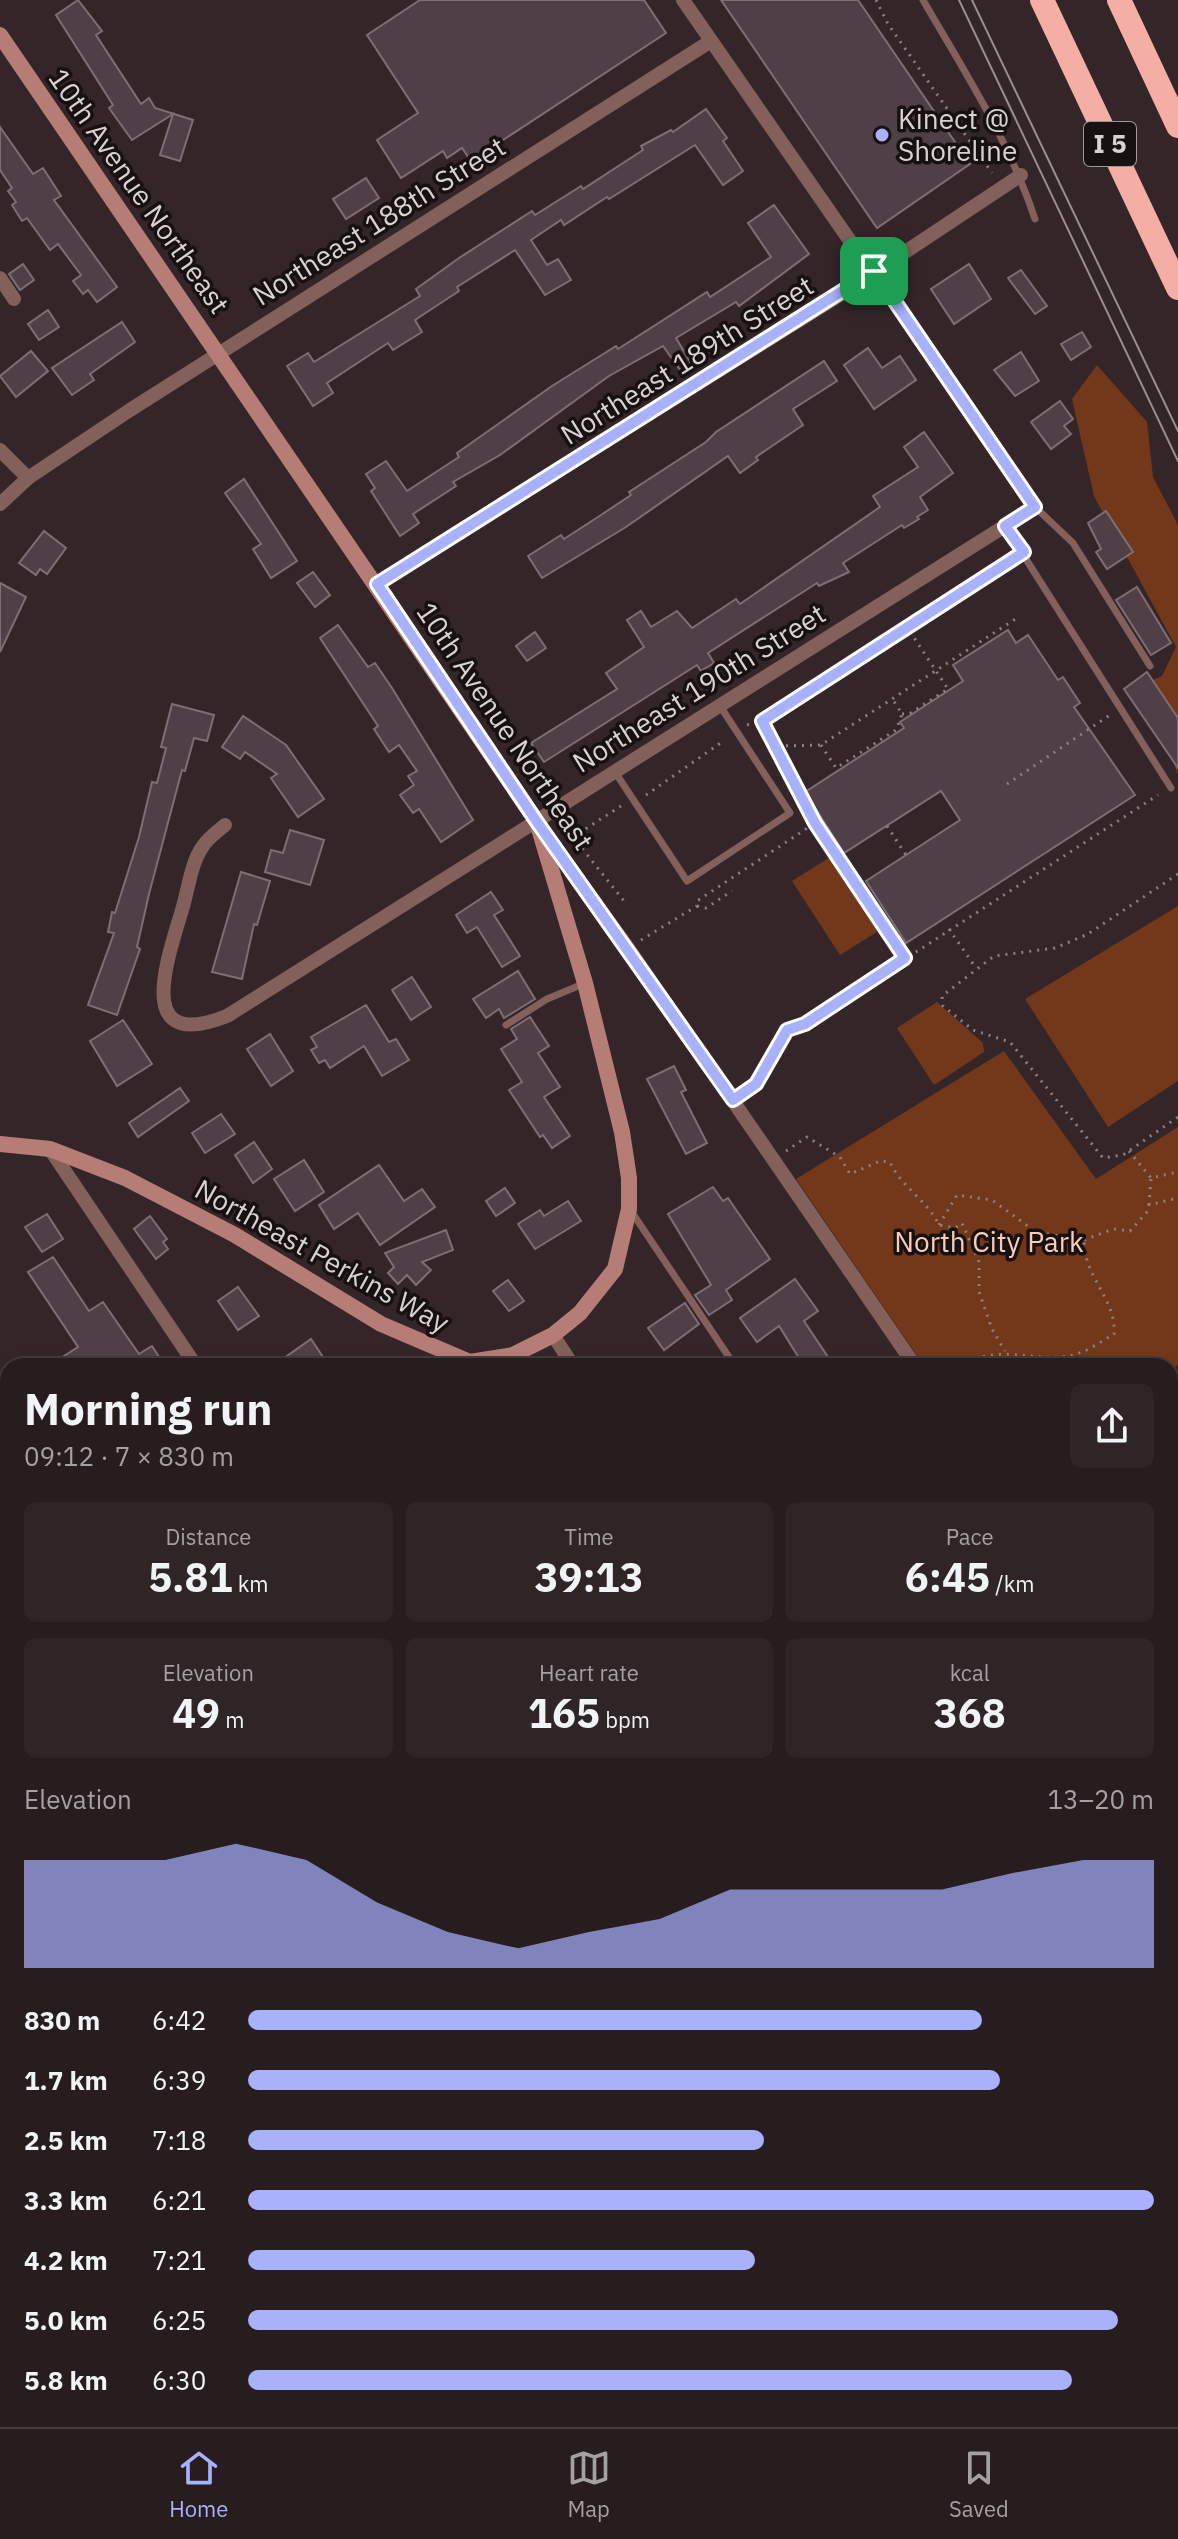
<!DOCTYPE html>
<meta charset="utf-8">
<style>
:root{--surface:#271c1e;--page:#2f2527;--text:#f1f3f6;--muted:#a4a1a4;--line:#433a3c;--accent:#a7b1fc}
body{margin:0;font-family:"IBM Plex Sans",sans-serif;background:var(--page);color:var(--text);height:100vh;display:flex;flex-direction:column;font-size:30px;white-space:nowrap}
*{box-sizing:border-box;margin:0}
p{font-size:26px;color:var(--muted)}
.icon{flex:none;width:44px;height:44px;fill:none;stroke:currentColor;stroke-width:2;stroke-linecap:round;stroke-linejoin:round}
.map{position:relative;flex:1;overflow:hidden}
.details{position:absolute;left:0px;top:1358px;width:1178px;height:1070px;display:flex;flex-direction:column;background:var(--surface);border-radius:24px 24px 0 0;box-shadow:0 4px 12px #0003,0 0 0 2px var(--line)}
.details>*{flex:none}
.pin{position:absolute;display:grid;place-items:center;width:68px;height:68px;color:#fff;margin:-34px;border-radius:16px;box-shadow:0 4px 12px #0006}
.round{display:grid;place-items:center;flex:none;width:84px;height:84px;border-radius:12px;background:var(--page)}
.summary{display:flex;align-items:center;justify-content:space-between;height:136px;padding:0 24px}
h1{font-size:44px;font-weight:700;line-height:60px}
.figures{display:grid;grid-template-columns:repeat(3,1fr);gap:12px;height:136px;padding:8px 24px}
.figures div{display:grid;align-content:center;border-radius:12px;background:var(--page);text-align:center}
.figures b{font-size:40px;font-weight:700}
.figures small{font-size:22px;font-weight:400}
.figures p{font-size:22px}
.chart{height:224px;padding:16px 24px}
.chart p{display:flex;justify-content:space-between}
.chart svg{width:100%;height:144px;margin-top:8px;fill:var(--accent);opacity:.7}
ul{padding:0 24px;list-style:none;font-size:26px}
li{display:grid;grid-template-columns:128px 96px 1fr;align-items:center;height:60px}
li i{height:20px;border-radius:10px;background:var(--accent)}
.tab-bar{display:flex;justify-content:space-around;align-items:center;height:112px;border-top:2px solid var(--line);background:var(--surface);font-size:22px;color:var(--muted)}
.tab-bar a{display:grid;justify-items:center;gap:4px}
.tab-bar .on{color:var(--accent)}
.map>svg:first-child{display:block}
.green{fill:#733819}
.building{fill:#4e4046;stroke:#7e6e75;stroke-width:2}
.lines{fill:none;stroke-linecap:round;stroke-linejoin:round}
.path{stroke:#8c8182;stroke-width:3;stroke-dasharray:2 6;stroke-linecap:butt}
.service{stroke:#84605b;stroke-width:7}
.minor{stroke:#84605b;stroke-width:14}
.tertiary{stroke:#84605b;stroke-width:16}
.secondary{stroke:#b67d76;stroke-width:16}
.motorway{stroke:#f5aea4;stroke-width:24}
.tram{stroke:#9a8f90;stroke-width:2}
.route-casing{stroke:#fff;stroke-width:16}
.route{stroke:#a7b1fc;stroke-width:10}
.poi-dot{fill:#a7b1fc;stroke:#181112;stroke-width:3}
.labels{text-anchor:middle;stroke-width:7;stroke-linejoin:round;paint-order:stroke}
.shield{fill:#181112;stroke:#a09798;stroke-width:2}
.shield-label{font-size:26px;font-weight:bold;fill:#dad1d2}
.poi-label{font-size:28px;fill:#dad1d2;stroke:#181112;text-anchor:start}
.street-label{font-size:28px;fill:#dad1d2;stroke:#181112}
.park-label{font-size:28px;fill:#f7cdb9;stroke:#181112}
</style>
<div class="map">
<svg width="1178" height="2427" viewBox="0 0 1178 2427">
<rect width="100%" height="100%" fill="#342628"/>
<g class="green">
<polygon points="1097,365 1147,422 1153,477 1178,525 1178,775 1146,683 1162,676 1176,647 1094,496 1072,399"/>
<polygon points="832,856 880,930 840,955 792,881"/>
<polygon points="1178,906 1178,1081 1108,1127 1025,999"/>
<polygon points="937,1002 983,1043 984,1052 934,1085 897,1028"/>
<polygon points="1004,1051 1096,1179 1178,1127 1178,1365 1170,1371 1170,1366 924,1366 796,1179"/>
</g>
<g class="building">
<polygon points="78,0 102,31 96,35 141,104 149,98 155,108 193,120 180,161 160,155 173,114 132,140 109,108 113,105 56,15"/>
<polygon points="420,0 644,0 666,33 471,161 462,148 447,158 443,151 401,178 377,140 418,113 367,35"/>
<polygon points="721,0 858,0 970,164 877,228"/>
<polygon points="706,109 727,138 723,141 743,171 723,185 695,145 609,199 607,197 564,225 561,220 531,240 547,265 558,259 571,280 545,295 515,250 457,287 459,291 415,320 422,332 393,350 388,343 327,383 333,393 313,406 287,366 308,353 314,362 420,296 416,289 459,258 532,211 535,215 581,186 583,189 643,150 641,146 671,130 673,132"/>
<polygon points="0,127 33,174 43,168 61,196 54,200 117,287 97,302 88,290 83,294 73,281 81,275 58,244 50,250 27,218 22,221 12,205 16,202 8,191 12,188 0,170"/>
<polygon points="366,178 379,198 346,219 333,199"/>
<polygon points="774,205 809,254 739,306 736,302 676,338 691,363 680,370 663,346 609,376 500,455 453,482 456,486 413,514 419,523 400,536 371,491 375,488 366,474 386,461 407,491 459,457 457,453 552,386 616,346 618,349 707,292 710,297 771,257 748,223"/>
<polygon points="23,264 34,280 20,290 9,274"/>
<polygon points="969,264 991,299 954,324 931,289"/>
<polygon points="1021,270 1047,306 1035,314 1008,278"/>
<polygon points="48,310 59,327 39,340 28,324"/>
<polygon points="122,322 135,342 90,374 94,380 72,395 52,368"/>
<polygon points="1082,332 1091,347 1071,360 1061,344"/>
<polygon points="868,348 882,368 900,356 916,380 874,409 844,365"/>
<polygon points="31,351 48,371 16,397 0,376"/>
<polygon points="1021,352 1039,381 1015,396 994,370"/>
<polygon points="824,361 837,381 793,409 803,425 756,457 758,460 740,473 728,456 626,527 542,578 528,556 561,535 564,539 601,515 631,495 629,492 706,442 716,432"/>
<polygon points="1060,401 1073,419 1064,426 1071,434 1051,449 1031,422"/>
<polygon points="924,432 953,473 920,497 928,510 917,517 919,519 904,528 902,525 843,563 849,572 819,586 817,583 708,653 714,663 701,671 697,665 544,762 531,743 617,689 606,673 644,647 627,620 641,611 651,627 677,611 692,628 736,599 740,604 880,507 873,496 918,467 904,447"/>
<polygon points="244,479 297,561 271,578 253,549 261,544 225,493"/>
<polygon points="1106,511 1133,552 1107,569 1096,552 1101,549 1088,523"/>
<polygon points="44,531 66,548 47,574 40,569 36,575 19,563"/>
<polygon points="313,572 330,595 315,607 297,583"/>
<polygon points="0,583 26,597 0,652"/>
<polygon points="1137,587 1171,643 1151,655 1116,600"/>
<polygon points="338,625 368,667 375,663 392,688 473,820 441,842 419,809 413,813 400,795 414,785 408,776 417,771 399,745 389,752 374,729 378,726 320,638"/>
<polygon points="1008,630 1016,643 1028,635 1058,680 1063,677 1080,703 1074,707 1135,795 906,943 866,881 960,820 941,791 844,853 805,792 904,728 900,722 963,681 953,665"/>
<polygon points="535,632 546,648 527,661 516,646"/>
<polygon points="1147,672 1178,718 1178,768 1124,689"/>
<polygon points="172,704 214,715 207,741 194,738 185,771 182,770 149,894 137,947 140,949 117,1015 88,1005 114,933 108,932 112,912 115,913 139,837 152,782 157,783 166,748 161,747"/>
<polygon points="243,716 286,745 324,799 298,817 271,778 277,774 245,752 240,759 222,747"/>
<polygon points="290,830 324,840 310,885 265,872 271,850 283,853"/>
<polygon points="241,872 270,881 257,925 254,924 242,979 212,972"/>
<polygon points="491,892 503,910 494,915 520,956 502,967 477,927 467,933 456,915"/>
<polygon points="518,971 535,999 504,1018 499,1009 486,1018 473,999"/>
<polygon points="412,977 431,1007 411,1020 392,990"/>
<polygon points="366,1005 389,1042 396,1039 409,1060 382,1076 364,1046 330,1068 325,1060 319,1063 311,1050 317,1047 311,1037"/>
<polygon points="530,1017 549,1046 538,1053 560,1087 544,1097 570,1136 552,1148 543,1135 540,1137 509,1090 522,1082 501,1049 517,1039 511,1029"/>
<polygon points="123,1020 152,1064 117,1086 90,1041"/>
<polygon points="270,1034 293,1071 271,1086 247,1049"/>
<polygon points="674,1066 686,1090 681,1092 707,1143 686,1154 647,1079"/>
<polygon points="180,1088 189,1101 138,1137 129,1123"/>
<polygon points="221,1114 235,1134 205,1153 192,1133"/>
<polygon points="254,1142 272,1169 253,1183 235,1155"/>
<polygon points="304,1160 324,1192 295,1211 274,1179"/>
<polygon points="379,1165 404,1201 422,1189 435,1207 380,1245 358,1213 334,1229 319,1205"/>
<polygon points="713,1187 723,1201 728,1198 770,1259 726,1290 732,1300 709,1315 695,1295 711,1285 668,1214"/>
<polygon points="505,1188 515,1203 496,1216 486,1201"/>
<polygon points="568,1201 581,1221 535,1249 518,1224 540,1210 544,1216"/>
<polygon points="47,1214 63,1239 42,1252 25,1227"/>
<polygon points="150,1216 167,1239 163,1242 168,1249 156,1259 134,1229"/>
<polygon points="446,1230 453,1250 422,1262 431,1270 416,1285 407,1275 398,1284 388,1273 394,1267 385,1253"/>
<polygon points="53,1257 89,1311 103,1302 139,1354 152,1346 165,1366 71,1366 64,1356 78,1347 28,1272"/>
<polygon points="795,1279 818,1311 804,1321 834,1366 804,1366 779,1326 757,1342 740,1318"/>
<polygon points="508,1280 524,1301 509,1311 493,1291"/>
<polygon points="238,1287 259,1316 238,1330 218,1301"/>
<polygon points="685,1303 699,1324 664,1350 648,1328"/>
<polygon points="311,1339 329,1366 273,1366"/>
</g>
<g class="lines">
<g class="path">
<polyline points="876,0 888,24 992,173"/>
<polyline points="902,714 909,714 948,689 907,627"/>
<polyline points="747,725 762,721"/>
<polyline points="821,745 836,768 896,730 902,714 893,700"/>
<polyline points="778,746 821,745 1020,616"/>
<polyline points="1007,784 1110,715"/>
<polyline points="646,795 722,742"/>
<polyline points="621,806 573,837 624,901"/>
<polyline points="887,826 906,855"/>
<polyline points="1178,874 1088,934 1055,948 994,956 942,996 943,1006 973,1030 1010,1042 1103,1158 1123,1155 1178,1117"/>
<polyline points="697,906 706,908 732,891"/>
<polyline points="949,929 976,968"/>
<polyline points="641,940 697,906 697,901 815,823"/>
<polyline points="905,958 815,823 762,721 1013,559"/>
<path d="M745,1091C774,1071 769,1037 805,1024L1158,795"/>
<path d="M786,1151L807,1137L840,1157L850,1174L880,1161L890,1162C901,1187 928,1201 939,1225L955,1228L962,1223L979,1262V1292L992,1329L1005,1351"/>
<polyline points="1129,1151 1151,1178 1178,1172"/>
<polyline points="1149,1205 1151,1178"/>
<path d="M939,1225L957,1195L992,1200L1036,1232L1084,1240C1084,1278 1117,1300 1114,1334C1100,1342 1084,1354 1068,1356C1031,1362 997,1343 962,1366"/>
<polyline points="1084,1240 1113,1229 1130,1231 1148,1211 1149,1205 1178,1198"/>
</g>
<g class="service">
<path d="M923,0C964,71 1009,140 1035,219"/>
<polyline points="1035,507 1073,543 1150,666"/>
<polyline points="1005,526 1171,788"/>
<polyline points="615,772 687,881 790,813 720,706"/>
<polyline points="506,1025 547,999 583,984"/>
<polyline points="631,1211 735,1366"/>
<polyline points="112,2427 119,2420"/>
</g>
<g class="minor">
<polyline points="0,278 14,299"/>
<polyline points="0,450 28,478"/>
<polyline points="0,504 28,478 130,410 711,41"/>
<polyline points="377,584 854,286 1021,175"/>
<path d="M225,825C218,831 208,838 203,846C191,862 188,891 182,910C167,961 133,1053 227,1016L1035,507L889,291L857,251L683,0"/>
<polyline points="542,829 628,948 915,1366"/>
<polyline points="50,1149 196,1366"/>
<polyline points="553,1335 573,1366"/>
<polyline points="1170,1490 1178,1484"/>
<polyline points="0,1492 8,1502"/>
<polyline points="1170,1698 1178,1701"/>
<polyline points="1170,1773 1178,1768"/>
<polyline points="0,1820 8,1814"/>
<polyline points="462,2420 467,2427"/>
<polyline points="929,2420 934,2427"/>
</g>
<polyline class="tertiary" points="176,2427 184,2420"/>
<g class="secondary">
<polyline points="0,35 537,822 585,983 622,1132 629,1178 629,1209 615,1269 580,1313 553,1335 513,1355 470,1362 381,1324 235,1235 125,1178 50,1149 0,1144"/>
<polyline points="0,1676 8,1687"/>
<polyline points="157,2420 158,2427"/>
<polyline points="216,2420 219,2427"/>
</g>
<g class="motorway">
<polyline points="1042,0 1178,288"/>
<polyline points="1119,0 1178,126"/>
</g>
<g class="tram">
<polyline points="959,0 1178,461"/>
<polyline points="972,0 1178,431"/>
</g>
</g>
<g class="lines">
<g class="route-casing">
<polygon id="route" points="874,271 1035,507 1005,526 1024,552 762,721 815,823 905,958 805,1024 787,1030 756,1084 733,1100 537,822 377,584"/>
</g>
<use href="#route" class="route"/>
</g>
<circle class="poi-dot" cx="882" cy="135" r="8"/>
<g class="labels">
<rect class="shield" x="1084" y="122" width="52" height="44" rx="6"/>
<g class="shield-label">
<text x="1110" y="153">I 5</text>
</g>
<g class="poi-label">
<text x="898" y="129">Kinect @<tspan x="898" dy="32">Shoreline</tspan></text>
</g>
<g class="street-label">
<text transform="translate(139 191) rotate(55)" y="10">10th Avenue Northeast</text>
<text transform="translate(379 221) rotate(-32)" y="10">Northeast 188th Street</text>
<text transform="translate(687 360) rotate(-32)" y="10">Northeast 189th Street</text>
<text transform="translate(699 688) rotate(-32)" y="10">Northeast 190th Street</text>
<text transform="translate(505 726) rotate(56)" y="10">10th Avenue Northeast</text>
<text transform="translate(322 1256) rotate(29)" y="10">Northeast Perkins Way</text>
</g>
<g class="park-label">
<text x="989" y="1252">North City Park</text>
</g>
</g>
</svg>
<div class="pin" style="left:874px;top:271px;background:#1e9e55"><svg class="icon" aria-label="arrive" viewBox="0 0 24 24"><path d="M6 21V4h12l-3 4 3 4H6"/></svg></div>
<section class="details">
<div class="summary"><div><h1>Morning run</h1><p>09:12 · 7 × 830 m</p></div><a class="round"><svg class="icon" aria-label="share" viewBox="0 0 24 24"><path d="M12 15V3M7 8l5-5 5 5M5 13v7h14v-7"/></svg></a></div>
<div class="figures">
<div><p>Distance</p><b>5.81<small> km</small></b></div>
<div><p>Time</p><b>39:13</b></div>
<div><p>Pace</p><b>6:45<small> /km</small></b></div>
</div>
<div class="figures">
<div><p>Elevation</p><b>49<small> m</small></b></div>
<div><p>Heart rate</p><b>165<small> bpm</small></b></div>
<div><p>kcal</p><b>368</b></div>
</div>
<div class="chart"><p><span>Elevation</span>13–20 m</p>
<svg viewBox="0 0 160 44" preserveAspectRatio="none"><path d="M0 44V11L10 11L20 11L30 6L40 11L50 24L60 33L70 38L80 33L90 29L100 20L110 20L120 20L130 20L140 15L150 11L160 11V44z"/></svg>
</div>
<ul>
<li><b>830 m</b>6:42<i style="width:81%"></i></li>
<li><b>1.7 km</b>6:39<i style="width:83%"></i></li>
<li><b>2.5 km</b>7:18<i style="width:57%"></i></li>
<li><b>3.3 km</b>6:21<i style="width:100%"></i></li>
<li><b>4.2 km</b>7:21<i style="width:56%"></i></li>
<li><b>5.0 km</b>6:25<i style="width:96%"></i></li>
<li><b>5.8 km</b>6:30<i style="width:91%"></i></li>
</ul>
</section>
</div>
<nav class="tab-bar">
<a class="on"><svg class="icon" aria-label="home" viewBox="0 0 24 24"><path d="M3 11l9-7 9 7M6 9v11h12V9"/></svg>Home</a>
<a><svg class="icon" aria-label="map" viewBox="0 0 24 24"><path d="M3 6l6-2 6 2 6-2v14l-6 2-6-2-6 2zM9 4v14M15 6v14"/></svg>Map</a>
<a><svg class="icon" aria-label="saved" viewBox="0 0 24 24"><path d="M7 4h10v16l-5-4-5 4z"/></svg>Saved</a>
</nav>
